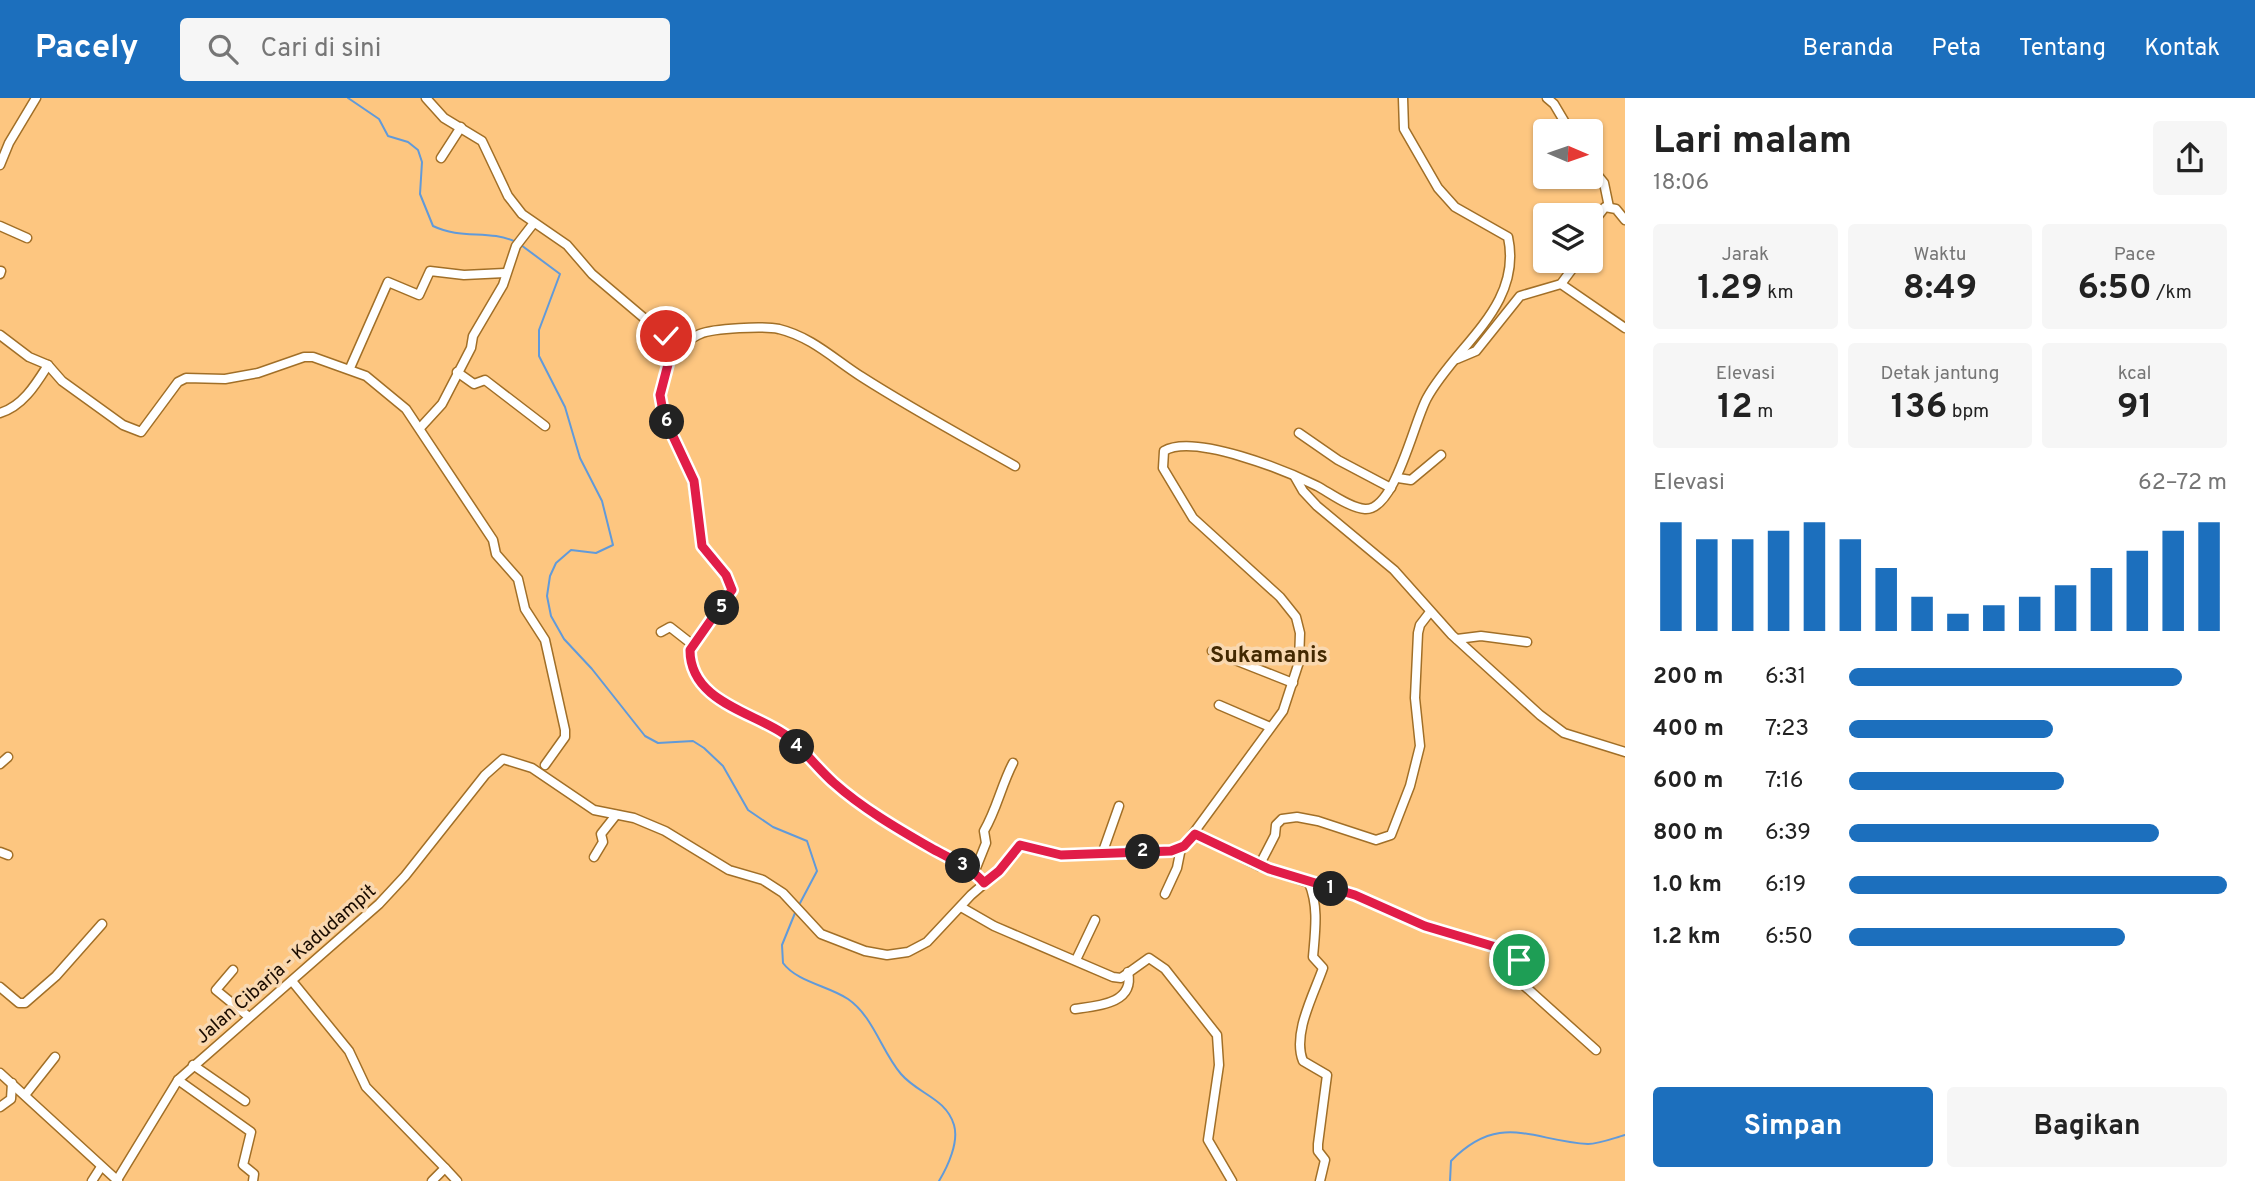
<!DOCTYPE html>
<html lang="id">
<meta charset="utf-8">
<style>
:root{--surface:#fff;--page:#f6f6f6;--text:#222;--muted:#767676;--accent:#1c6fbd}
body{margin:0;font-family:Overpass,sans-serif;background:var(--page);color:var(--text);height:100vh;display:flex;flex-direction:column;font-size:26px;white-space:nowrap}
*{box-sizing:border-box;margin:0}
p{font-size:23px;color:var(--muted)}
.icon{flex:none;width:38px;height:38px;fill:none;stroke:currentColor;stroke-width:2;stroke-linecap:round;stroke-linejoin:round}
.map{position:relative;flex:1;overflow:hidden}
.panel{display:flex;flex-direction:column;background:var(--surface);width:630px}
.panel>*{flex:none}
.needle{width:46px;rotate:92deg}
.buttons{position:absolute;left:1533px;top:21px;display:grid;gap:14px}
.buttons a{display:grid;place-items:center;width:70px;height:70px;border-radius:7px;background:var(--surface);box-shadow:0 2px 5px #0004;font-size:35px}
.pin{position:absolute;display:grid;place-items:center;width:60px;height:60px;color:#fff;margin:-30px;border:4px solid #fff;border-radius:50%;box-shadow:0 2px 7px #0007}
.km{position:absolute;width:35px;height:35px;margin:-18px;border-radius:50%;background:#222;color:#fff;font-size:19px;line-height:35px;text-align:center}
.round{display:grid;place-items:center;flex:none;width:74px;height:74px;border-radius:7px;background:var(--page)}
.summary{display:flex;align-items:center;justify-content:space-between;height:119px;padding:0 28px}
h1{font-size:38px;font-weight:700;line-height:52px}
.metrics{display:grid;grid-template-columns:repeat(3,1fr);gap:10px;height:119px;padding:7px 28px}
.metrics div{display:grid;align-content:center;border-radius:7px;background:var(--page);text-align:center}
.metrics b{font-size:35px;font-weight:700}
.metrics small{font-size:19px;font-weight:400}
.metrics p{font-size:19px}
.chart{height:196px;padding:14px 28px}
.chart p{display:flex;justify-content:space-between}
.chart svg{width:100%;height:126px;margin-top:7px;stroke:var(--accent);stroke-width:6}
.primary-button{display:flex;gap:14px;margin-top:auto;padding:14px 28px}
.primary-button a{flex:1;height:80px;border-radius:7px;background:var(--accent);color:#fff;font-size:28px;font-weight:700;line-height:80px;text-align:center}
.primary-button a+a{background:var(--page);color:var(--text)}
ul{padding:0 28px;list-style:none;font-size:23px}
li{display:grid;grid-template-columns:112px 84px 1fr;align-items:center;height:52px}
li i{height:18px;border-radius:9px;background:var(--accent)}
header{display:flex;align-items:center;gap:42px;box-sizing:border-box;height:98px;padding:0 35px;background:var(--accent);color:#fff}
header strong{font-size:33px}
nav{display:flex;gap:38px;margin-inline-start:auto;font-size:24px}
.search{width:490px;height:63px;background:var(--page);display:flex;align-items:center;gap:18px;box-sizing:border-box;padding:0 24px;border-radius:7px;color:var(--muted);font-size:26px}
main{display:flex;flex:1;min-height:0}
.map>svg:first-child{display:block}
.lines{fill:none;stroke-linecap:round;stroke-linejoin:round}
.stream{stroke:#619ad9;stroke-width:2}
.minor-casing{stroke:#a16f27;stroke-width:11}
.minor{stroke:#fff;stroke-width:8}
.route-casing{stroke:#fff;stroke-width:14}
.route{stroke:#e11d48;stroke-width:9}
.labels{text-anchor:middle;stroke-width:7;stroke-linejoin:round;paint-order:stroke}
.street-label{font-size:19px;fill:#1b0c00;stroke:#f9d8b0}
.quarter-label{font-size:23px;font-weight:bold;fill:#422801;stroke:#f9d8b0}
</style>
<header>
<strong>Pacely</strong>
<div class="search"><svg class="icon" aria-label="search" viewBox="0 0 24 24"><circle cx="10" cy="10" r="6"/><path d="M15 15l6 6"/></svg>Cari di sini</div>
<nav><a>Beranda</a><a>Peta</a><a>Tentang</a><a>Kontak</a></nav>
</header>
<main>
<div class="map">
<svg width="1625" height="1083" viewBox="0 0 1625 1083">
<rect width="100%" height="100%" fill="#fdc680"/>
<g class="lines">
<g class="stream">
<path d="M348,0L379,21L388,38L408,44L418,52L422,64L420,96L433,128C462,142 489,131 516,144"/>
<polyline points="521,147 560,176 539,232 539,258 565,309 580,360 602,403 613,447 596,455 571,452 556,465 550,478 547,498 551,518 564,541 592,571 645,638 658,645 693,643 704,650 723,668 748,712 773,729 807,743 817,773 799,807"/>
<path d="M795,815L782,847L783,865C797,884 829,888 848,901C873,918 882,954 901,976C918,996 946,1000 954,1027C959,1044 948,1068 939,1083"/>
<path d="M1450,1083L1451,1063C1500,1013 1533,1043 1588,1046C1599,1046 1614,1040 1625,1037"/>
</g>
<g class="minor-casing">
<g id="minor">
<path d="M426,0L444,20L482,43L508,98L522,116L567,147L592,176L670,242C677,264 657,283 661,305L693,384L702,448L726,477L732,492L729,500L690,552C690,604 753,613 785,637C805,651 819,674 839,689C881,722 928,747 974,775L984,785"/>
<polyline points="1547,0 1554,6 1570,33"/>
<polyline points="441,60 461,29"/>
<polyline points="0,67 9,45 36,0"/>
<polyline points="1591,69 1604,85 1609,109"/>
<polyline points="0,128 27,140"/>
<polyline points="1591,138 1598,118 1605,109 1616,111 1625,122"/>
<polyline points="0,176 1,173"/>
<polyline points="1561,186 1625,230"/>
<polyline points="0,237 29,259 48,267 62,283 123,327 141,334 178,284 186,280 225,281 258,275 304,259 313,259 366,278 406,311 493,442 496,456 518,481 525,511 545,542 565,632 565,639 545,667"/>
<path d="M672,252C683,247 691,240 700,236C714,230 764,228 779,231C812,239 835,262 862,279C912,311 964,339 1015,368"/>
<polyline points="1457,261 1476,253 1520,198 1561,186 1578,163"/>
<polyline points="350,270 388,184 419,197 430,173 464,177 505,175"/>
<polyline points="457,274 474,286 485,282 545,328"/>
<path d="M0,315C23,308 36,286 48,267"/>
<polyline points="420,330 442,306 471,250 473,238 503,187 516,148 533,126"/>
<polyline points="1299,335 1338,362 1391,390"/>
<polyline points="1295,379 1303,393 1317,408 1394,472 1452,537 1540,617 1564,635 1625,654"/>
<polyline points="1398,380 1411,382 1441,357"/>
<polyline points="661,534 670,529 693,547"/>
<polyline points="1457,541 1481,538 1527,544"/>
<polyline points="1212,553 1293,585"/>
<polyline points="1219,607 1270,629"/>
<polyline points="0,666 8,659"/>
<path d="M1195,736L1255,766L1309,785C1319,809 1315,834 1313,859L1323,870C1314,896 1292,936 1303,963L1327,977L1318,1046V1053L1325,1062L1320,1083"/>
<polyline points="0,754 8,757"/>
<polyline points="1102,756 1119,708"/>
<polyline points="594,759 603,744 601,736 616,717"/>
<polyline points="1259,768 1275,737 1276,727 1282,721 1297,719 1318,723 1376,742 1391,737 1410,688 1420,648 1415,600 1418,535 1420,527 1430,514"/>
<path d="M974,775L986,745L984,733C997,711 1001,688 1013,665"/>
<polyline points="1309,785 1355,797 1425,828 1518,856 1516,877 1519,883 1596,952"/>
<polyline points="1165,796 1177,770 1181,750"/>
<polyline points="961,809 994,828 1113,879 1121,880 1149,860 1165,871 1217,937 1219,967 1208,1042 1232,1083"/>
<polyline points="1076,862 1095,822"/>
<polyline points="233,872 216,892 249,919"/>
<polyline points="292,883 349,953 366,989 445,1070 432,1083"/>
<polyline points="0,889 19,905 25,905 56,878 102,826"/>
<path d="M1075,911C1097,908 1135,906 1128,874"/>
<polyline points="193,967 245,1003"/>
<polyline points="0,975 118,1083"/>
<polyline points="178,982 251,1034 243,1067 254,1076 253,1083"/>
<polyline points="25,997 55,959"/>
<polyline points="0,1009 11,1001 12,985"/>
<polyline points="445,1070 457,1083"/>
<path d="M117,1082L178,982L379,806L405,778L485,677L503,661L532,670L594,712L634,720L665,733L729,772L763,782L783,795L821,836L865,853L887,857L908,854L927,844L971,797L999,773L1020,747L1061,757L1171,753L1184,748L1283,613L1299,564L1300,535L1296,519L1280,499L1193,420L1163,370L1164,353C1194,335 1287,373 1317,388C1330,395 1350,410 1365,411C1395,413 1414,323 1427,300C1456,247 1523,208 1508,139L1455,109L1438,90L1404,31L1403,0"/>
<polyline points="92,1083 101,1069"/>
</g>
</g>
<use href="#minor" class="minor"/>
</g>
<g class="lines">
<g class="route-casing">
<path id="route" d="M666,238L670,242L672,251L660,297L664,319L694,383L702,448L726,477L732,492L690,552C690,603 752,614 784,636C802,649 817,670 834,685C862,710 898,731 931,750C949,760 971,769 984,785L999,773L1020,747L1061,757L1171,753L1184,748L1195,736L1269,771L1355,797L1425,828L1516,855L1519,862"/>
</g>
<use href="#route" class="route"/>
</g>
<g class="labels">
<g class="street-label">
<text transform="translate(285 865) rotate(-41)" y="7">Jalan Cibarja - Kadudampit</text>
</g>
<g class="quarter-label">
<text x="1269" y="564">Sukamanis</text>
</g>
</g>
</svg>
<div class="buttons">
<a><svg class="needle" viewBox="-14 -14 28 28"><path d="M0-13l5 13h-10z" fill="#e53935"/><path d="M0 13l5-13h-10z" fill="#767676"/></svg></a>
<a><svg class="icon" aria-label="layers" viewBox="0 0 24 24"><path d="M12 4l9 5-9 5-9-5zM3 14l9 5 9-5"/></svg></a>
</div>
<div class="pin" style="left:1519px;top:862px;background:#1e9e55"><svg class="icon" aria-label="arrive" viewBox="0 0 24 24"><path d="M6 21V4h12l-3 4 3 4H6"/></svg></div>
<div class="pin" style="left:666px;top:238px;background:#d93025"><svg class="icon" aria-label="check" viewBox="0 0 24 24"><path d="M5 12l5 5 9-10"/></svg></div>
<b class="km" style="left:1331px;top:791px">1</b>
<b class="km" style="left:1143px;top:754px">2</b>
<b class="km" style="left:963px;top:768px">3</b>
<b class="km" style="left:797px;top:649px">4</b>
<b class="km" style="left:722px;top:510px">5</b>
<b class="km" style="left:667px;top:324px">6</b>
</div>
<section class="panel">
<div class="summary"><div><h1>Lari malam</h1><p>18:06</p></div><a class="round"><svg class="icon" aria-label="share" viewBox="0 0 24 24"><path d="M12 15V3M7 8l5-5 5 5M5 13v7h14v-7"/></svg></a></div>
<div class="metrics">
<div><p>Jarak</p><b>1.29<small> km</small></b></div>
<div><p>Waktu</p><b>8:49</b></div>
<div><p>Pace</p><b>6:50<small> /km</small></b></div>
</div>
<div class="metrics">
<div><p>Elevasi</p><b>12<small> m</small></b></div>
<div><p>Detak jantung</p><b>136<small> bpm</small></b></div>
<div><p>kcal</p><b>91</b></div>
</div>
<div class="chart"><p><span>Elevasi</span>62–72 m</p>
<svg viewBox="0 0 160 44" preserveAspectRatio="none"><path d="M5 44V6M15 44V12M25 44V12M35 44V9M45 44V6M55 44V12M65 44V22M75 44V32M85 44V38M95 44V35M105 44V32M115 44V28M125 44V22M135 44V16M145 44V9M155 44V6"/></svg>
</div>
<ul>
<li><b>200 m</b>6:31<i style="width:88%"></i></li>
<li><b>400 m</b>7:23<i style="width:54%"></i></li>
<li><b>600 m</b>7:16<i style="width:57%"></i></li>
<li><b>800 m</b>6:39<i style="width:82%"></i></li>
<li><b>1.0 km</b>6:19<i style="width:100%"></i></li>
<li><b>1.2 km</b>6:50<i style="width:73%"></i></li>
</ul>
<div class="primary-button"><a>Simpan</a><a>Bagikan</a></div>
</section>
</main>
